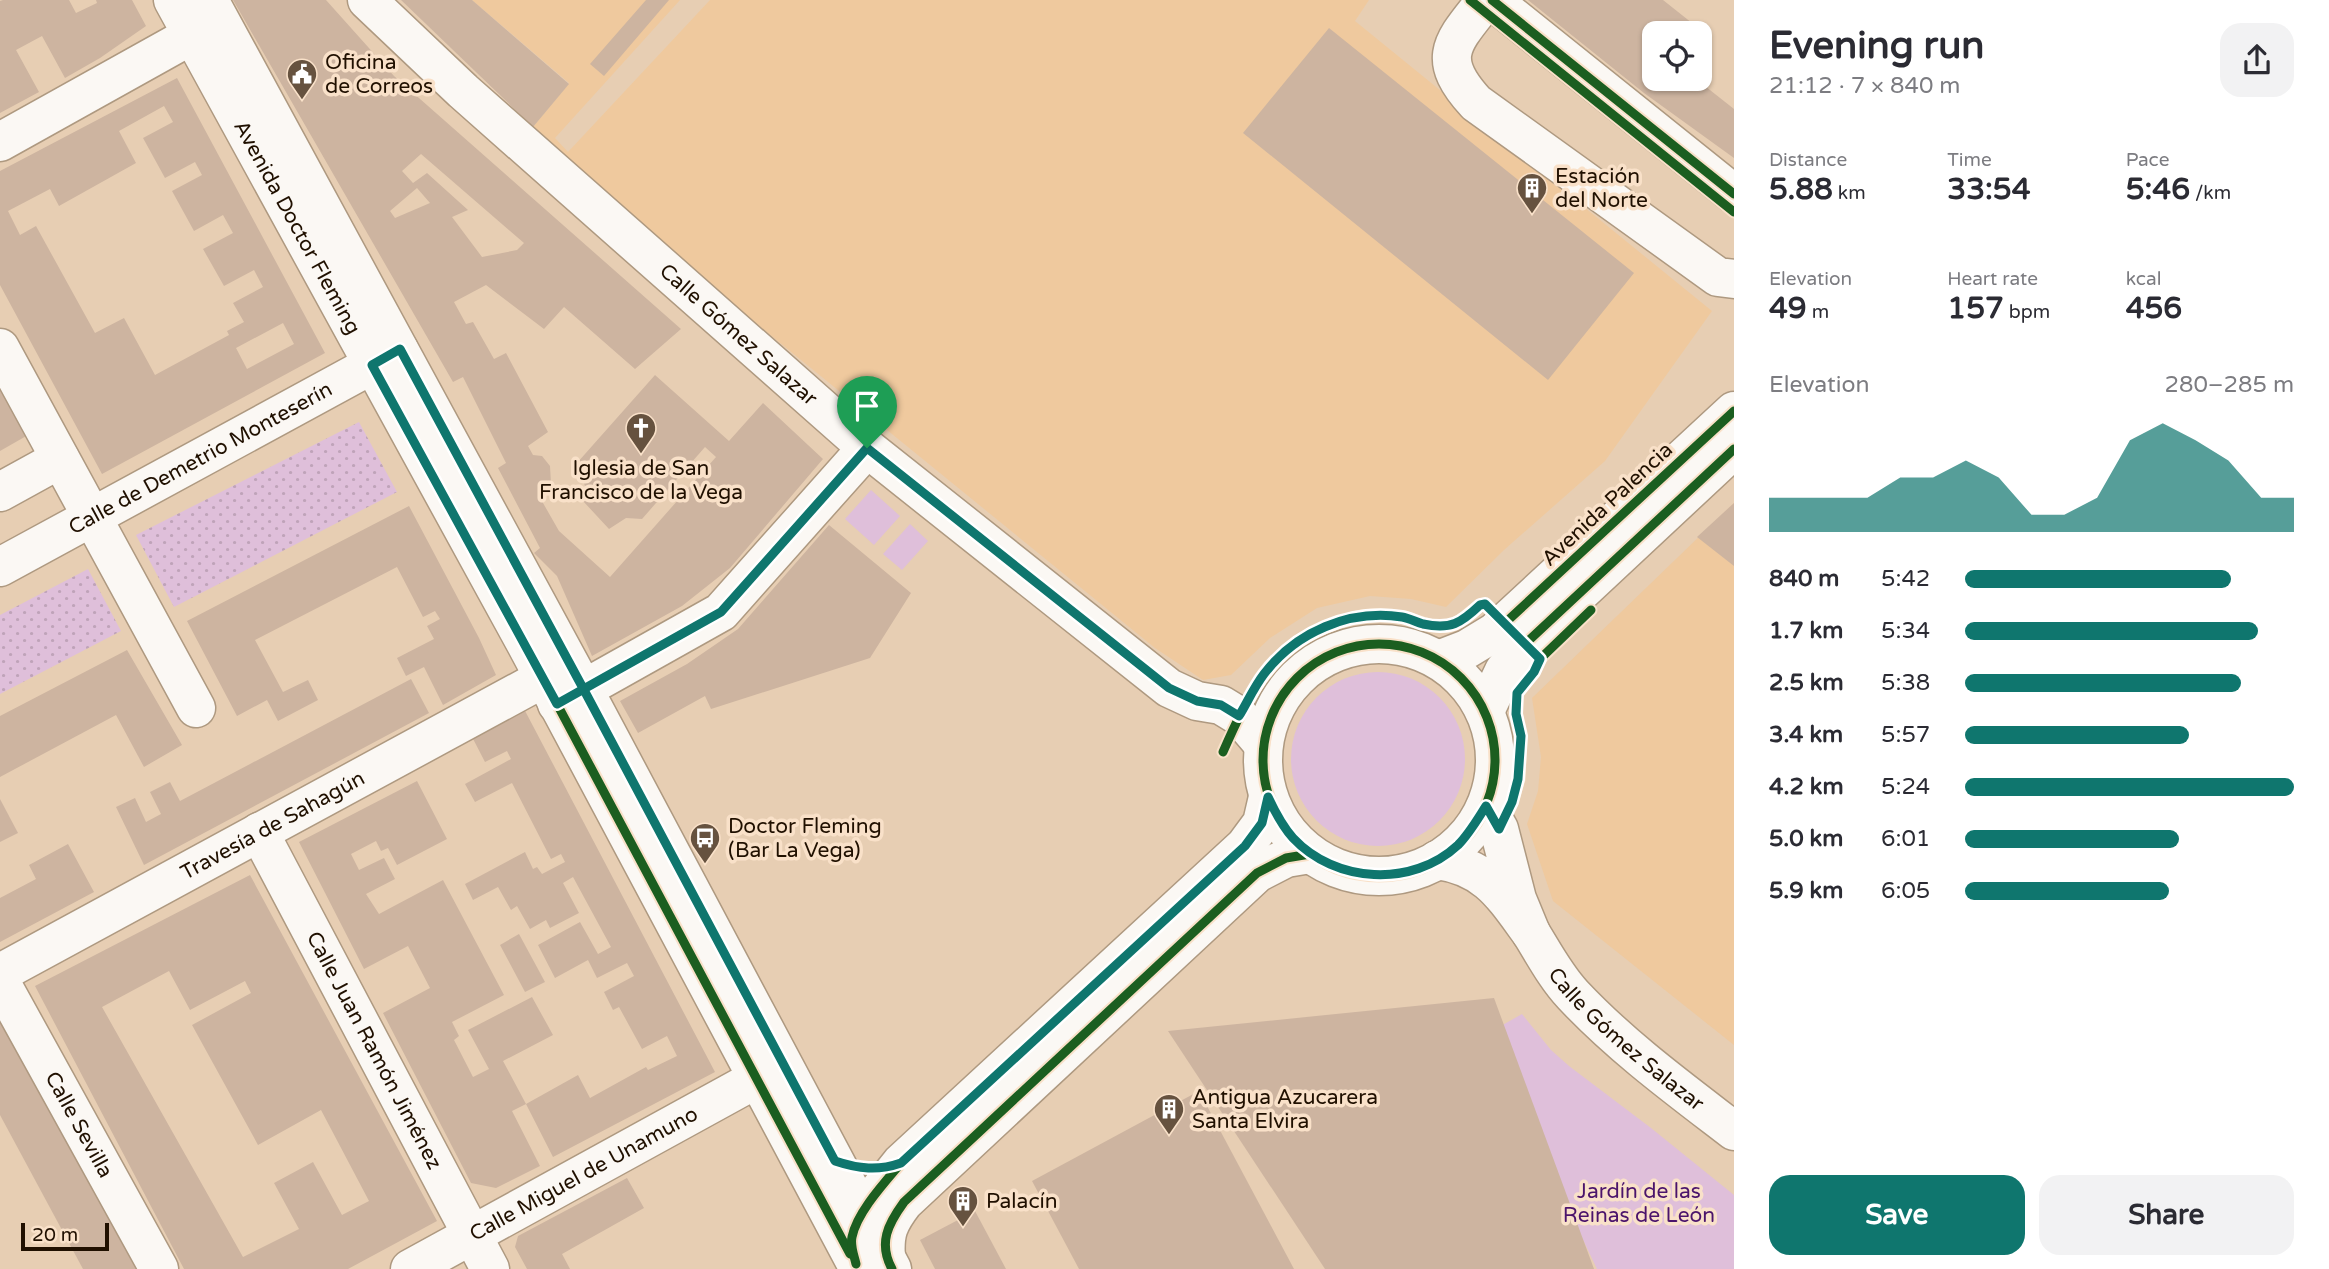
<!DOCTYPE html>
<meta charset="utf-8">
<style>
:root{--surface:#fff;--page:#f2f2f3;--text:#2b2b33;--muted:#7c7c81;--accent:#0f766e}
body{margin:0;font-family:"Varela Round",sans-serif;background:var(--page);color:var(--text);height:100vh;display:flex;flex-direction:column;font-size:26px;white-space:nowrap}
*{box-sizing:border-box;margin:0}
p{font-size:23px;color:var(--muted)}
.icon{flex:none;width:38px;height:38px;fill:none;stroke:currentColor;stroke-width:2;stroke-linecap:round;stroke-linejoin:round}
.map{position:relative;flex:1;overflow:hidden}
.panel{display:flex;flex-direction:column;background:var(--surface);width:595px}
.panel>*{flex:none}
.buttons{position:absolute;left:1642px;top:21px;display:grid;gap:14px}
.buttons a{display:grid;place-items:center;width:70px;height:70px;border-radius:14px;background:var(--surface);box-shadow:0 2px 5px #0004;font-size:35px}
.scale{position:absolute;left:21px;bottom:18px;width:88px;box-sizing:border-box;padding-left:7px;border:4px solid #201000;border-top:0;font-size:19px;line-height:24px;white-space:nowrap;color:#201000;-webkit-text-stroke:5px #f9e1c9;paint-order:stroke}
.pin{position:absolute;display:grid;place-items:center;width:60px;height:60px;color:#fff;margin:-72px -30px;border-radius:50% 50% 50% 0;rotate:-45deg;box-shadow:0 0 7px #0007}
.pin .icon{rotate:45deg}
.round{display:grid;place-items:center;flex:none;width:74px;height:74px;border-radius:21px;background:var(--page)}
.summary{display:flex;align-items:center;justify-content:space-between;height:119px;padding:0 35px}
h1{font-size:38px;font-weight:700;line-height:52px}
.metrics{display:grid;grid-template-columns:repeat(3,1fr);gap:10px;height:119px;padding:7px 35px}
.metrics div{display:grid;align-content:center}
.metrics b{font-size:30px;font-weight:700}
.metrics small{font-size:19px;font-weight:400}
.metrics p{font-size:19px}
.chart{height:196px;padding:14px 35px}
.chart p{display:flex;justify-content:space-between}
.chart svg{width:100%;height:126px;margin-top:7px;fill:var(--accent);opacity:.7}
.button{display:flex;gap:14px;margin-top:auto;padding:14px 35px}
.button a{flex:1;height:80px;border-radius:21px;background:var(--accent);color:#fff;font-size:28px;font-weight:700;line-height:80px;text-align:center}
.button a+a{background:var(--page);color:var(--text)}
ul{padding:0 35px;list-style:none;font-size:23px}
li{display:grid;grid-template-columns:112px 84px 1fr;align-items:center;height:52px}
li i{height:18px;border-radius:9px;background:var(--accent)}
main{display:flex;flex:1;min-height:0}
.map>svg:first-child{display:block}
.built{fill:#efc99e}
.green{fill:#dfbfda}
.park{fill:url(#park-dots)}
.building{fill:#cdb4a0;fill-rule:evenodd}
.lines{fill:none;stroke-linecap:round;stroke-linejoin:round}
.minor-casing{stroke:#ae9980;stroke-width:41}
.major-casing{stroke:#ae9980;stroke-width:41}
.minor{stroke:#fbf8f4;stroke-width:38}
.major{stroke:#fbf8f4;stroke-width:38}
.cycleway-casing{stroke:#f9e1c9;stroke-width:13}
.cycleway{stroke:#1b5e20;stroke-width:9}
.route-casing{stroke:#fff;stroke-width:14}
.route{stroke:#0f766e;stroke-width:9}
.labels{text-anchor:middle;stroke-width:7;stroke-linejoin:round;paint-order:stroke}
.poi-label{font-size:21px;fill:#201000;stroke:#f9e1c9;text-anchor:start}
.street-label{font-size:21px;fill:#201000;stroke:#f9e1c9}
.park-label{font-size:21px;fill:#4b146b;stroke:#f9e1c9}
</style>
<main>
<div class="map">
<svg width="1734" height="1269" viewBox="0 0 1734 1269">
<defs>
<pattern id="park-dots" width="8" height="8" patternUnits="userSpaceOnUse" patternTransform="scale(1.75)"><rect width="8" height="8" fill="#dfbfda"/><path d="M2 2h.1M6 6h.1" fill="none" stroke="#bfa3b9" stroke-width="1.8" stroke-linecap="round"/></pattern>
</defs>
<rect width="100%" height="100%" fill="#e7ceb3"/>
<g class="built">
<polygon points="472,0 680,0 555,138 568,152 710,0 1369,0 1355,21 1712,311 1605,461 1504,550 1446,607 1411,599 1370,596 1317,608 1270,638 1231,675 1203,680 1155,648 699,277 533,127 569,83"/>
<polygon points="1734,503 1734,1045 1553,901 1527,824 1538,791 1541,757 1532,698"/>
</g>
<g class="green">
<polygon points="871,490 900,516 874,545 845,519"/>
<polygon points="910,524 928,541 902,570 883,554"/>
<circle cx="1378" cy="759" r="87"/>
<polygon points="1522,1014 1551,1050 1569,1066 1651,1128 1734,1195 1734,1269 1597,1269 1485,1035"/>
</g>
<g class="park">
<polygon points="359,422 397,492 174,607 136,535"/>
<polygon points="88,569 121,631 0,694 0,615"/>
</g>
<g class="building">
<polygon points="3,0 69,0 76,13 97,3 96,0 132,0 146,26 100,58 65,78 42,36 16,50 39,92 0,113 0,1"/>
<path d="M233,0H326L394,76L681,329L635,369L564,307L544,329L486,285L454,302L466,324L473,322L494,359L506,353L548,432L528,446L533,455L542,456L550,466L551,484L539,496L559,531L610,577L716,457L705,447L642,519L626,518L609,529L583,501L585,486L577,463L655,375L729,441L763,403L823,459L730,568L682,606L592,656L557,576L534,553L540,548L498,468L506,463L463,377L453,382ZM421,154L524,243L517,250L482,257L452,217L468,210L427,173L413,183L402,171ZM417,188L430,203L395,218L390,211Z"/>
<polygon points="401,0 472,0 569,84 533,127"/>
<polygon points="646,0 669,0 604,76 590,64"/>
<polygon points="1528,0 1663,0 1697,27 1692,33 1654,33 1654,79 1696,79 1734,109 1734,158 1644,93"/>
<polygon points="1329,28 1634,273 1548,380 1243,133"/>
<path d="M177,78L325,353L102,474L0,285V171ZM164,106L173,122L143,138L165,178L195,162L202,175L172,191L194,231L223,215L233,233L203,249L224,286L254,270L263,287L233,303L244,322L227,331L229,335L155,375L124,318L95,333L36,226L20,235L8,211L50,189L59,206L136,163L119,131ZM283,323L294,344L247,369L236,348Z"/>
<polygon points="2,387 28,435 0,451 0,388"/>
<polygon points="1734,503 1734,566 1697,537"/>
<polygon points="409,506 479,638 496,675 443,705 424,667 406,676 397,658 434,639 427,626 440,619 435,611 423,617 397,567 255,640 283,692 308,680 318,700 278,721 267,700 237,716 187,621"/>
<polygon points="829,525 911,593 870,658 711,709 705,696 638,733 620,701 687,664 738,629"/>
<polygon points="127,650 182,745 144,767 116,715 0,777 0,716"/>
<polygon points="411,679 429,713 144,865 116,807 135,798 146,822 161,814 150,792 170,782 180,801"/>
<polygon points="523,707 715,1072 553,1157 526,1104 512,1111 540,1166 496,1188 471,1183 383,1013 430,988 408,946 364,969 299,842 417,781 447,839 397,865 388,848 381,851 376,841 351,854 359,870 384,858 395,879 366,894 379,914 443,880 504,995 452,1022 459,1036 454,1040 473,1077 489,1069 468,1030 532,997 553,1035 503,1061 526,1104 578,1075 590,1098 646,1067 648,1070 677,1056 667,1036 642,1049 619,1007 613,1010 604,992 634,976 627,963 597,978 588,960 555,978 538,945 580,922 598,954 611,947 573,877 563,883 579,913 550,928 546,920 530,929 517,906 511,910 498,887 473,900 465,884 525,852 533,869 537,867 542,874 565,862 561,854 551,859 512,783 475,802 465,784 511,759 507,751 485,762 470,733"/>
<polygon points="0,799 18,833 0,842"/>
<polygon points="68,844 94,892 0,942 0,898 36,879 29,865"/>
<path d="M250,875L437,1221L348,1269H184L35,986ZM169,971L190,1010L245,981L251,993L192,1025L258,1145L321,1110L369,1201L342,1215L313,1162L274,1183L299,1229L243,1257L102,1007Z"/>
<polygon points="519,934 545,982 525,992 500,945"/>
<polygon points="1494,998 1594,1269 1325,1269 1168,1031"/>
<polygon points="0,1001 144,1269 83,1269 0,1115"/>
<polygon points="1199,1091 1294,1269 1079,1269 1032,1181"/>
<polygon points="627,1178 644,1208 562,1254 570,1269 527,1269 515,1247 518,1236"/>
<polygon points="975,1211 1006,1269 935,1269 920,1240"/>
</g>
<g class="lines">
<g class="minor-casing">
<g id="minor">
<path id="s1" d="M367,0L463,91L867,448L1169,688L1197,701L1221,705L1239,716L1262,743"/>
<path d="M1486,0C1453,42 1434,57 1476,103L1718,277L1734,279"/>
<polyline points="1492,0 1734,194"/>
<polyline points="0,142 192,35"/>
<polyline points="0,348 196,708"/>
<polyline points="0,492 60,459"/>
<path id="s2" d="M0,567L399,350"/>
<polyline points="557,704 721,612 867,448"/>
<path id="s3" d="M259,832L490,1269"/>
<path d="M1437,860C1487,867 1503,895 1531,933L1517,899L1499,829L1486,806"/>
<path id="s4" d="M1531,933C1544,954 1556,977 1573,995C1622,1047 1678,1088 1734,1131"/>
<path id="s5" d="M0,973L544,678"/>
<path id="s6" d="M0,981L159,1269"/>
<path id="s7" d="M410,1269L758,1078"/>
</g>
</g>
<g class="major-casing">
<g id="major">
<path id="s8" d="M173,0L526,644L859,1269"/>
<polyline points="209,0 584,690 892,1269"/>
<circle cx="1379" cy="760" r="116"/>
<polyline points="1441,659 1467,649 1495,632 1734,411"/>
<polyline points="1485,711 1504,671 1525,644 1734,449"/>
<polyline points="853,1232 869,1203 901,1163 1245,846 1262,823 1268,797"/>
<path d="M886,1259C884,1233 888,1223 904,1202L1257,873L1286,858L1310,854"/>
</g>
</g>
<use href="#minor" class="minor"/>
<use href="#major" class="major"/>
<g class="cycleway-casing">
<g id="cycleway">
<polyline points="1470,0 1734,212"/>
<polyline points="1492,0 1734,194"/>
<polyline points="1505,623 1734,411"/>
<polyline points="1525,644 1734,449"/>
<circle cx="1379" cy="760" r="116"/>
<polyline points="557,704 850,1254"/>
<path d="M1223,752C1246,700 1268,652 1324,628C1338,622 1354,616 1370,615C1380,614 1392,616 1402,617C1418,620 1432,629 1449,626C1464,623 1471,607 1484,604L1540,659"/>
<polyline points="1499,829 1512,802 1519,779 1521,736 1516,714 1517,693 1534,672 1540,659 1591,610"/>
<path d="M856,1264C854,1255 850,1246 852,1237C857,1212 885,1182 901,1163L1245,846L1262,823L1268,797"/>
<path d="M892,1269C878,1243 888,1224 904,1202L1257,873L1286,858L1310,854"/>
</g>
</g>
<use href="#cycleway" class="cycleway"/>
</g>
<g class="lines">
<g class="route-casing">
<path id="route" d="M867,448L721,612L557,704L372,365L400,349L584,690L835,1161C859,1169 878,1171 901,1163L1245,846L1262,823L1268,797C1275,812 1282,826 1293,838C1335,883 1412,888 1458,845C1469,834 1477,820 1486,806L1499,829L1512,802L1518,779L1521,736L1516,714L1517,693L1534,672L1540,659L1485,604L1480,605C1461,623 1451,630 1423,624C1416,622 1409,618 1402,617C1349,609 1296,632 1264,674C1254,687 1247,703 1239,716L1221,705L1197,701L1169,688L867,448"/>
</g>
<use href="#route" class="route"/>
</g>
<defs>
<g id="civic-pin" transform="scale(1.575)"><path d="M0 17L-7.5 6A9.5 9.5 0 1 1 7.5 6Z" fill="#66523f" stroke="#f9e1c9"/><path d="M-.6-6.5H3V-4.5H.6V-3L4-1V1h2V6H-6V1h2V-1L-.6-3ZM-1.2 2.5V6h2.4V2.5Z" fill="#fff"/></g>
<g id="building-pin" transform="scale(1.575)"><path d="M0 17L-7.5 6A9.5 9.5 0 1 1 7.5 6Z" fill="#66523f" stroke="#f9e1c9"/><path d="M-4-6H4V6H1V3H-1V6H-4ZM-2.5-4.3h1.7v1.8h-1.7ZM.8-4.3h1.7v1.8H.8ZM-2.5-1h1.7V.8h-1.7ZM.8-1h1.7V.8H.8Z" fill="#fff"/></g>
<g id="church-pin" transform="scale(1.575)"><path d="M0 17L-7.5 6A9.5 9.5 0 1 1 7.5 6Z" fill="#66523f" stroke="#f9e1c9"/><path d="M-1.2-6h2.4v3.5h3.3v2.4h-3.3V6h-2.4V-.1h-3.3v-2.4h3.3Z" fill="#fff"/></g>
<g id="bus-pin" transform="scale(1.575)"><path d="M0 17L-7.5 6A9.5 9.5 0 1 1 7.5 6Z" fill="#66523f" stroke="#f9e1c9"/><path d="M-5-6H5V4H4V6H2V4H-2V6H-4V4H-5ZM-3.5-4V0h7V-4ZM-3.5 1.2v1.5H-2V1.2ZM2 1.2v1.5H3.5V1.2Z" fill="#fff"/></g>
</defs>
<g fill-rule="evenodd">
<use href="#civic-pin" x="302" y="74"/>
<use href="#building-pin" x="1532" y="188"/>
<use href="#church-pin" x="641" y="428"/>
<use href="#bus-pin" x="705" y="838"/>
<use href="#building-pin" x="1169" y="1109"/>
<use href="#building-pin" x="963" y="1201"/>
</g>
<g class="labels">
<g class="poi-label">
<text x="325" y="69">Oficina<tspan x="325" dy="24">de Correos</tspan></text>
<text x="1555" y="183">Estación<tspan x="1555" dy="24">del Norte</tspan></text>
<text x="641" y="475" text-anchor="middle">Iglesia de San<tspan x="641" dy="24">Francisco de la Vega</tspan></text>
<text x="728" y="833">Doctor Fleming<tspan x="728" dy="24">(Bar La Vega)</tspan></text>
<text x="1192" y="1104">Antigua Azucarera<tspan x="1192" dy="24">Santa Elvira</tspan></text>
<text x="986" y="1208">Palacín</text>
</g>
<g class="street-label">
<text dy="7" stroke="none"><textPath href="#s8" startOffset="259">Avenida Doctor Fleming</textPath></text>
<text dy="7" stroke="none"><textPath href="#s1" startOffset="500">Calle Gómez Salazar</textPath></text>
<text dy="7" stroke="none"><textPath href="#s2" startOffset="228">Calle de Demetrio Monteserín</textPath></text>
<text transform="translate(1607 504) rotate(-43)" y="7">Avenida Palencia</text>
<text dy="7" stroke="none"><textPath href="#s5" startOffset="310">Travesía de Sahagún</textPath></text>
<text dy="7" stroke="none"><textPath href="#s4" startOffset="144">Calle Gómez Salazar</textPath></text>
<text dy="7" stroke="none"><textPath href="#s3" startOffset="247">Calle Juan Ramón Jiménez</textPath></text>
<text dy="7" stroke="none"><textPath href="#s6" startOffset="164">Calle Sevilla</textPath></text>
<text dy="7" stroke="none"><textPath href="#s7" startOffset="198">Calle Miguel de Unamuno</textPath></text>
</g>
<g class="park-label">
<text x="1639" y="1198">Jardín de las<tspan x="1639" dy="24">Reinas de León</tspan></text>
</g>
</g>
</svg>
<div class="buttons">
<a><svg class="icon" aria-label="locate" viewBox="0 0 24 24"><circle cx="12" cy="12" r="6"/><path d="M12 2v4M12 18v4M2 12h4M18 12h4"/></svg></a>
</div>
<div class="scale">20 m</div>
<div class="pin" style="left:867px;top:448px;background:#1e9e55"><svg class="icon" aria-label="arrive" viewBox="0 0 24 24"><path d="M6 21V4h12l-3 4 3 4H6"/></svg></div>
</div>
<section class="panel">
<div class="summary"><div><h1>Evening run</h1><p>21:12 · 7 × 840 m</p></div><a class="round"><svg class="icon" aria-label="share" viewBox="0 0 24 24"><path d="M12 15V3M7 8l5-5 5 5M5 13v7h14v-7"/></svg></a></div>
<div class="metrics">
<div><p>Distance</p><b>5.88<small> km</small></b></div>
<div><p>Time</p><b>33:54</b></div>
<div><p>Pace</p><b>5:46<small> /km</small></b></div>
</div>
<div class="metrics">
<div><p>Elevation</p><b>49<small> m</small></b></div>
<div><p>Heart rate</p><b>157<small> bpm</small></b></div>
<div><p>kcal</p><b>456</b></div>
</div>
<div class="chart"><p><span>Elevation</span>280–285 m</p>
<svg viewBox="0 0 160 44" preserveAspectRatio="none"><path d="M0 44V32L10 32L20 32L30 32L40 25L50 25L60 19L70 25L80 38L90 38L100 32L110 12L120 6L130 12L140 19L150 32L160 32V44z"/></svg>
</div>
<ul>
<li><b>840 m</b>5:42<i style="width:81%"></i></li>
<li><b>1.7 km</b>5:34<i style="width:89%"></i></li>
<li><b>2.5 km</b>5:38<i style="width:84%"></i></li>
<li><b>3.4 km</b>5:57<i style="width:68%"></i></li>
<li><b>4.2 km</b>5:24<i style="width:100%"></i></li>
<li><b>5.0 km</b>6:01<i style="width:65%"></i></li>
<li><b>5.9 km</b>6:05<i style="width:62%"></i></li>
</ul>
<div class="button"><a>Save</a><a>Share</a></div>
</section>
</main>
